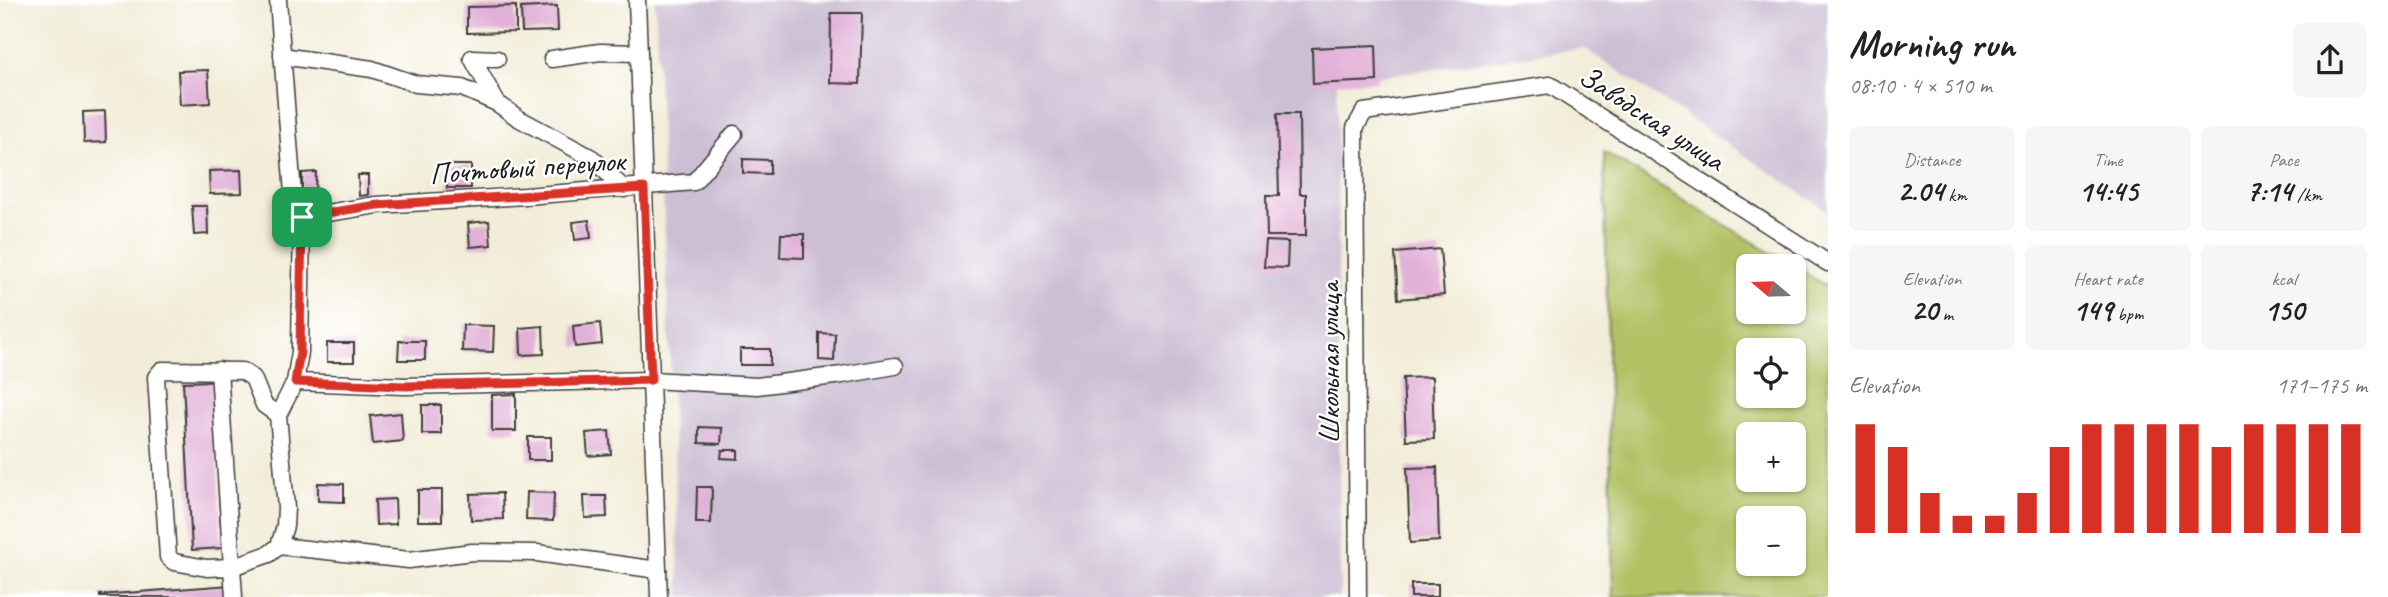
<!DOCTYPE html>
<meta charset="utf-8">
<style>
:root{--surface:#fff;--page:#f6f6f6;--text:#222;--muted:#767676;--accent:#d93025}
body{margin:0;font-family:Caveat,sans-serif;background:var(--page);color:var(--text);height:100vh;display:flex;flex-direction:column;font-size:26px;white-space:nowrap}
*{box-sizing:border-box;margin:0}
p{font-size:23px;color:var(--muted)}
.icon{flex:none;width:38px;height:38px;fill:none;stroke:currentColor;stroke-width:2;stroke-linecap:round;stroke-linejoin:round}
.map{position:relative;flex:1;overflow:hidden}
.details{display:flex;flex-direction:column;background:var(--surface);width:560px}
.details>*{flex:none}
.needle{width:46px;rotate:289deg}
.fabs{position:absolute;left:1736px;top:254px;display:grid;gap:14px}
.fabs a{display:grid;place-items:center;width:70px;height:70px;border-radius:10px;background:var(--surface);box-shadow:0 2px 5px #0004;font-size:35px}
.pin{position:absolute;display:grid;place-items:center;width:60px;height:60px;color:#fff;margin:-30px;border-radius:14px;box-shadow:0 4px 10px #0006}
.round{display:grid;place-items:center;flex:none;width:74px;height:74px;border-radius:10px;background:var(--page)}
.headline{display:flex;align-items:center;justify-content:space-between;height:119px;padding:0 21px}
h1{font-size:38px;font-weight:800;line-height:52px}
.stats{display:grid;grid-template-columns:repeat(3,1fr);gap:10px;height:119px;padding:7px 21px}
.stats div{display:grid;align-content:center;border-radius:10px;background:var(--page);text-align:center}
.stats b{font-size:30px;font-weight:800}
.stats small{font-size:19px;font-weight:400}
.stats p{font-size:19px}
.chart{height:196px;padding:14px 21px}
.chart p{display:flex;justify-content:space-between}
.chart svg{width:100%;height:126px;margin-top:7px;stroke:var(--accent);stroke-width:6}
main{display:flex;flex:1;min-height:0}
.map>svg:first-child{display:block}
.industrial{fill:#ccbed4}
.green{fill:#b1c164;stroke:#666e40;stroke-width:2;fill-rule:evenodd}
.building{fill:#e2b1d8}
.lines{fill:none;stroke-linecap:round;stroke-linejoin:round}
.minor-casing{stroke:#3c3b38;stroke-width:19}
.minor{stroke:#fff;stroke-width:16}
.route-casing{stroke:#fff;stroke-width:14}
.route{stroke:#d93025;stroke-width:9}
.labels{text-anchor:middle;stroke-width:5;stroke-linejoin:round;paint-order:stroke}
.street-label{font-size:30px;fill:#1c1c1c;stroke:#fff}
</style>
<main>
<div class="map">
<svg width="1828" height="597" viewBox="0 0 1828 597">
<rect width="100%" height="100%" fill="#fff"/>
<filter id="ink" filterUnits="userSpaceOnUse"><feTurbulence type="fractalNoise" baseFrequency=".0143" numOctaves="2"/><feDisplacementMap in="SourceGraphic" scale="14" xChannelSelector="R" yChannelSelector="G"/><feConvolveMatrix kernelMatrix="1 2 1 2 8 2 1 2 1" color-interpolation-filters="sRGB"/></filter>
<filter id="wash" filterUnits="userSpaceOnUse"><feTurbulence type="fractalNoise" baseFrequency=".00686" numOctaves="4" result="noise"/><feDisplacementMap in="SourceGraphic" scale="28" xChannelSelector="R" yChannelSelector="G"/><feGaussianBlur stdDeviation="1.57" result="paint"/><feColorMatrix in="noise" values="0 0 0 0 0 0 0 0 0 0 0 0 0 0 0 0 0 1.4 0 .05"/><feComposite in="paint" operator="in"/></filter>
<g filter="url(#wash)">
<rect width="100%" height="100%" fill="#f2edd8"/>
<polygon class="industrial" points="655,0 1828,0 1828,211 1584,48 1337,82 1340,597 680,597"/>
<path class="green" d="M1604,152L1793,266H1748V312H1794V266L1828,287V597H1613ZM1748,350H1794V396H1748ZM1748,434H1794V480H1748ZM1748,518H1794V564H1748Z"/>
<g id="blocks">
<g class="building">
<polygon points="516,6 516,32 467,33 467,7"/>
<polygon points="557,6 558,31 522,32 521,8"/>
<polygon points="831,13 862,13 860,84 830,83"/>
<polygon points="1376,45 1377,81 1313,84 1312,48"/>
<polygon points="208,70 210,103 180,105 178,71"/>
<polygon points="105,111 106,142 84,143 83,112"/>
<polygon points="1277,114 1299,114 1300,194 1306,194 1306,236 1267,236 1266,196 1279,196"/>
<polygon points="743,159 770,160 770,174 743,173"/>
<rect x="447" y="165" width="24" height="23"/>
<polygon points="241,170 242,193 210,194 209,171"/>
<polygon points="316,172 315,191 302,191 302,173"/>
<polygon points="358,175 368,175 368,195 359,196"/>
<polygon points="192,206 207,206 208,234 194,235"/>
<polygon points="589,220 591,238 575,240 573,222"/>
<polygon points="489,221 491,245 470,247 468,223"/>
<polygon points="781,234 804,234 804,258 780,257"/>
<polygon points="1266,241 1288,242 1287,268 1264,267"/>
<polygon points="1440,249 1444,295 1398,299 1395,253"/>
<polygon points="600,323 602,344 575,347 573,326"/>
<polygon points="463,325 494,326 493,352 462,351"/>
<polygon points="543,326 544,354 521,355 520,328"/>
<polygon points="819,333 835,334 834,361 819,360"/>
<polygon points="399,341 425,341 425,360 398,360"/>
<rect x="327" y="343" width="27" height="19"/>
<rect x="740" y="349" width="30" height="16"/>
<polygon points="1432,377 1434,439 1406,440 1403,378"/>
<polygon points="213,381 222,548 192,550 183,382"/>
<polygon points="516,394 516,431 492,431 492,395"/>
<rect x="422" y="405" width="19" height="29"/>
<polygon points="401,413 403,441 373,444 370,416"/>
<polygon points="699,427 722,428 721,444 699,443"/>
<polygon points="609,431 611,454 588,456 586,433"/>
<rect x="528" y="437" width="23" height="23"/>
<polygon points="722,450 738,450 738,459 721,458"/>
<polygon points="1437,467 1439,541 1410,543 1407,468"/>
<polygon points="318,483 344,484 344,502 318,501"/>
<polygon points="697,487 712,487 711,523 696,523"/>
<rect x="418" y="490" width="24" height="31"/>
<polygon points="527,492 554,493 553,521 526,520"/>
<polygon points="502,493 503,519 471,520 470,494"/>
<polygon points="584,496 606,496 607,517 585,518"/>
<polygon points="395,499 396,524 376,525 375,500"/>
<rect x="1411" y="584" width="27" height="13"/>
<polygon points="230,585 231,597 100,597 100,595"/>
</g>
</g>
</g>
<g filter="url(#ink)">
<use href="#blocks" fill-opacity="0" stroke="#3c3b38" stroke-width="2"/>
<g class="lines">
<g class="minor-casing">
<g id="minor">
<polyline points="278,0 293,194 302,217 300,352 295,382 278,415 286,508 285,526 279,546 269,554 232,567 207,568 174,562 168,557 156,377 162,370 242,371 253,378 264,405 278,415"/>
<polyline points="637,0 659,597"/>
<polyline points="282,56 372,69 416,84 462,88 497,103"/>
<polyline points="497,59 472,58 497,103 518,118 592,158 624,189"/>
<polyline points="552,59 600,52 639,53"/>
<polyline points="302,217 377,205 526,196 694,182 734,134"/>
<polyline points="219,370 234,597"/>
<polyline points="295,382 405,386 651,380 757,386 842,375 895,366"/>
<polyline points="279,546 409,560 472,552 537,553 658,570"/>
<polyline points="1358,597 1355,128 1364,112 1550,85 1828,263"/>
</g>
</g>
<use href="#minor" class="minor"/>
</g>
</g>
<g class="lines" filter="url(#ink)">
<g class="route-casing">
<polygon id="route" points="644,188 651,380 405,386 295,382 300,352 302,217 377,205"/>
</g>
<use href="#route" class="route"/>
</g>
<g class="labels">
<g class="street-label">
<text transform="translate(1652 118) rotate(33)" y="10">Заводская улица</text>
<text transform="translate(527 167) rotate(-4)" y="10">Почтовый переулок</text>
<text transform="translate(1329 363) rotate(-90)" y="10">Школьная улица</text>
</g>
</g>
</svg>
<div class="fabs">
<a><svg class="needle" viewBox="-14 -14 28 28"><path d="M0-13l5 13h-10z" fill="#e53935"/><path d="M0 13l5-13h-10z" fill="#767676"/></svg></a>
<a><svg class="icon" aria-label="locate" viewBox="0 0 24 24"><circle cx="12" cy="12" r="6"/><path d="M12 2v4M12 18v4M2 12h4M18 12h4"/></svg></a>
<a>+</a>
<a>−</a>
</div>
<div class="pin" style="left:302px;top:217px;background:#1e9e55"><svg class="icon" aria-label="arrive" viewBox="0 0 24 24"><path d="M6 21V4h12l-3 4 3 4H6"/></svg></div>
</div>
<section class="details">
<div class="headline"><div><h1>Morning run</h1><p>08:10 · 4 × 510 m</p></div><a class="round"><svg class="icon" aria-label="share" viewBox="0 0 24 24"><path d="M12 15V3M7 8l5-5 5 5M5 13v7h14v-7"/></svg></a></div>
<div class="stats">
<div><p>Distance</p><b>2.04<small> km</small></b></div>
<div><p>Time</p><b>14:45</b></div>
<div><p>Pace</p><b>7:14<small> /km</small></b></div>
</div>
<div class="stats">
<div><p>Elevation</p><b>20<small> m</small></b></div>
<div><p>Heart rate</p><b>149<small> bpm</small></b></div>
<div><p>kcal</p><b>150</b></div>
</div>
<div class="chart"><p><span>Elevation</span>171–175 m</p>
<svg viewBox="0 0 160 44" preserveAspectRatio="none"><path d="M5 44V6M15 44V14M25 44V30M35 44V38M45 44V38M55 44V30M65 44V14M75 44V6M85 44V6M95 44V6M105 44V6M115 44V14M125 44V6M135 44V6M145 44V6M155 44V6"/></svg>
</div>
</section>
</main>
